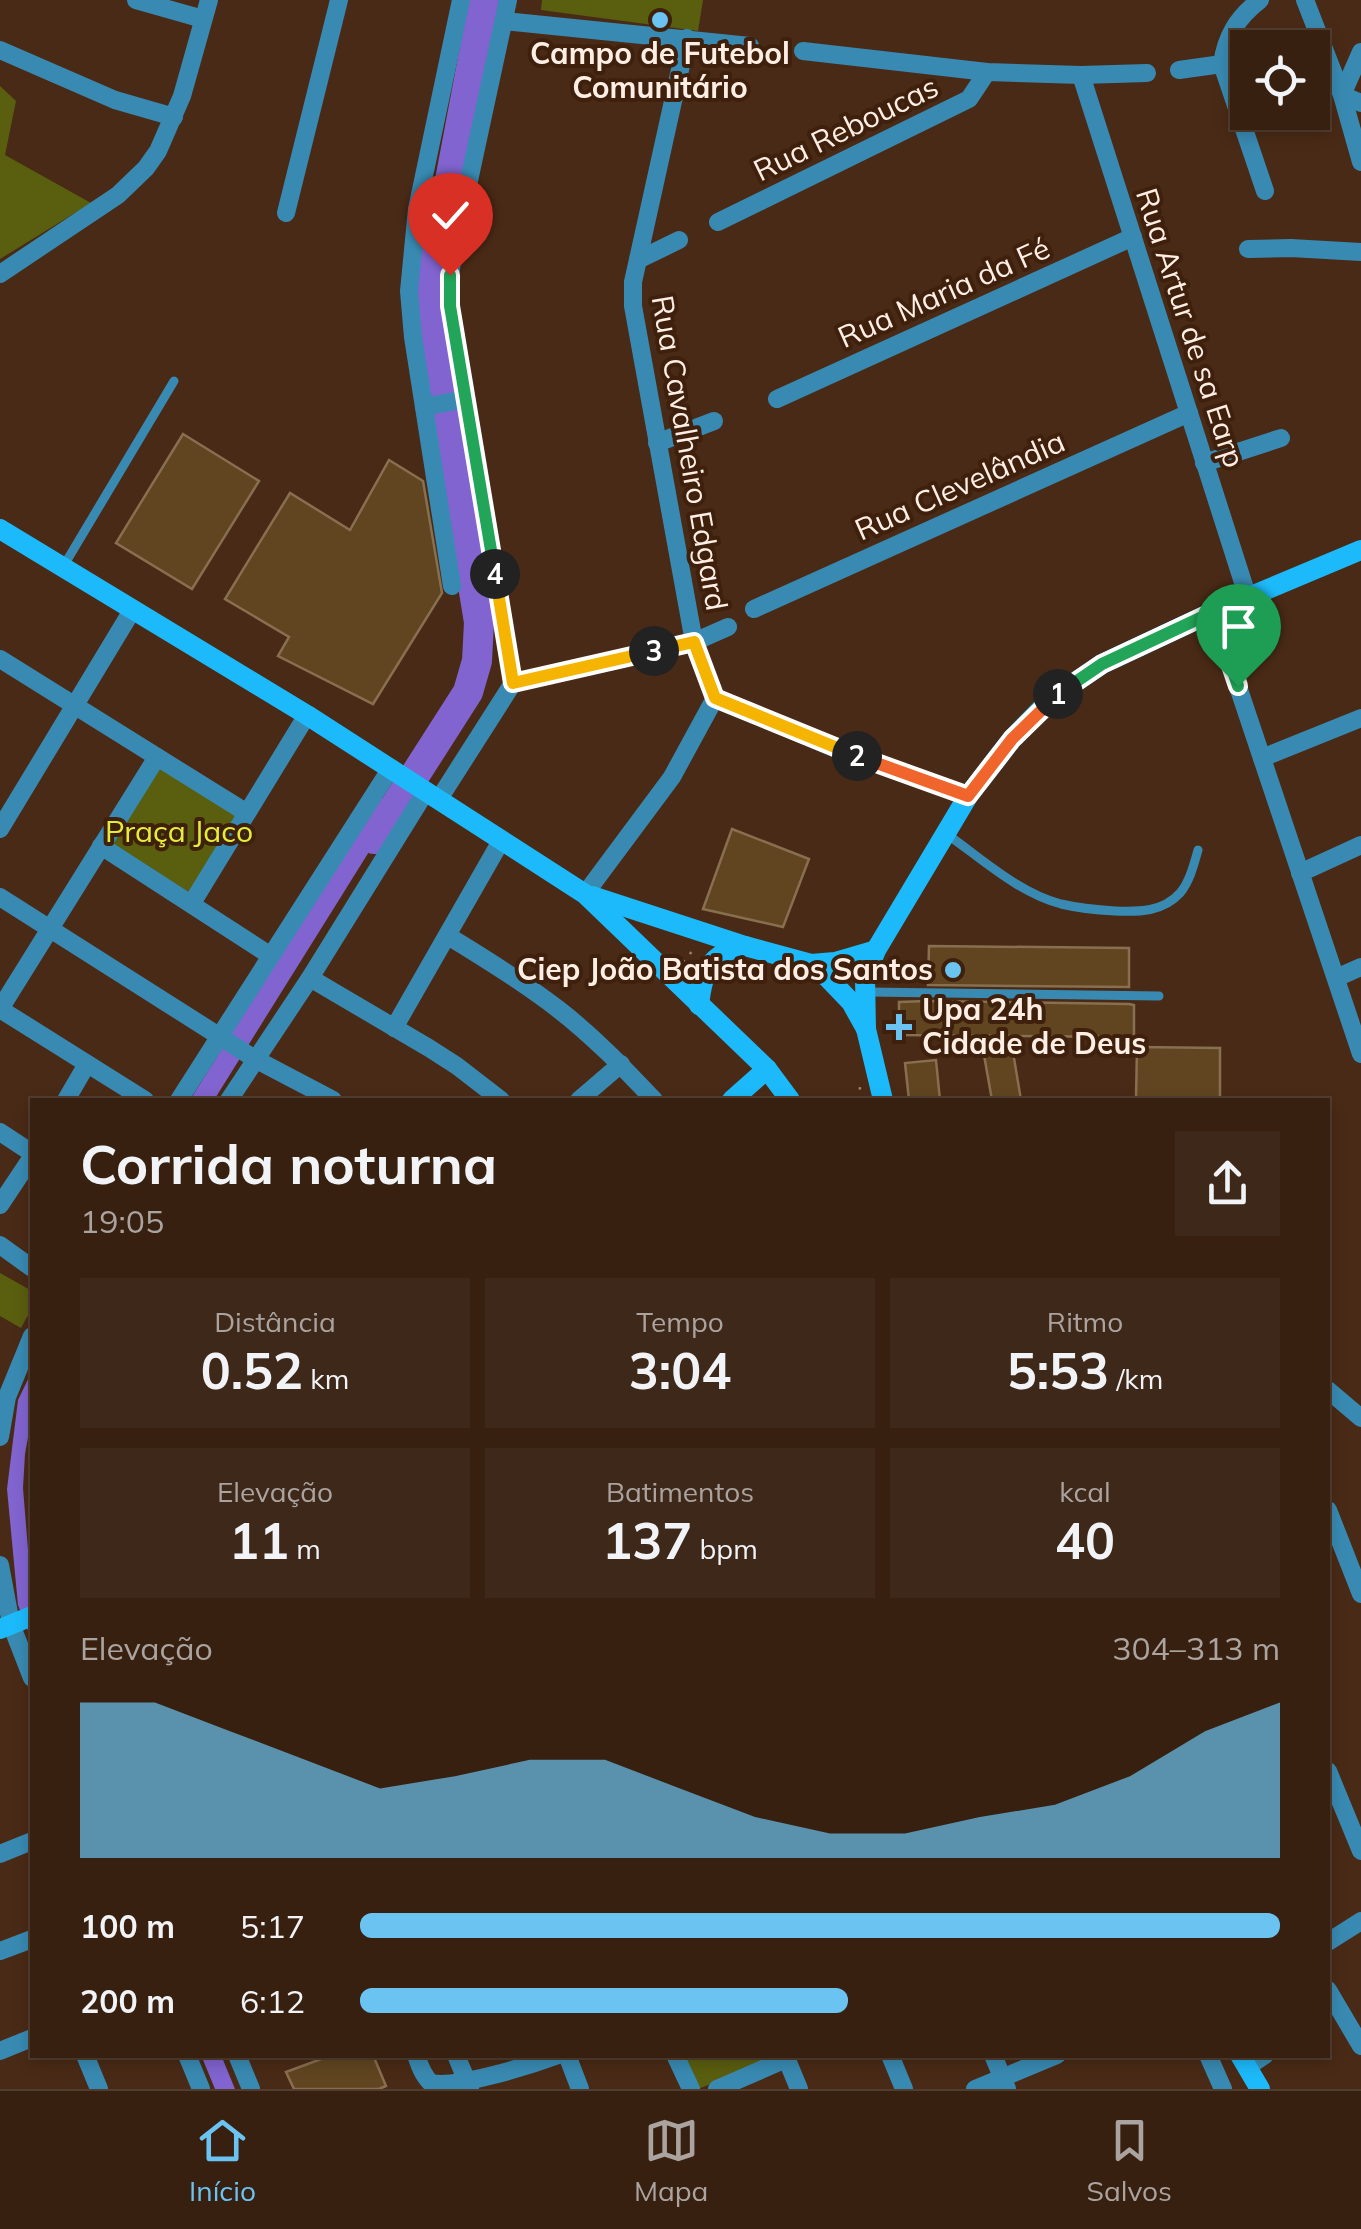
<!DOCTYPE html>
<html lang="pt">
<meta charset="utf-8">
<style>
:root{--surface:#372010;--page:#3e2819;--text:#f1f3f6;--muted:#aaa39f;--line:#513e30;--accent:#6ac3f1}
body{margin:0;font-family:Mulish,sans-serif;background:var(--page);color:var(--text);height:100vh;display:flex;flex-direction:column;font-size:38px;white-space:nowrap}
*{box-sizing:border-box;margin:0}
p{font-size:32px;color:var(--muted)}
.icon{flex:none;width:55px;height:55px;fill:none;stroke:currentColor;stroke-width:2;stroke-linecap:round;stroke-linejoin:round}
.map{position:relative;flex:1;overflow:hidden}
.drawer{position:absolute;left:30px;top:1098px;width:1300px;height:960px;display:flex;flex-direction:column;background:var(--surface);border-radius:0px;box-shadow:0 5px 15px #0003,0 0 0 2px var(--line)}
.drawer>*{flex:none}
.controls{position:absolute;left:1230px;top:30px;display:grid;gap:20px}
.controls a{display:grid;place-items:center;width:100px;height:100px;border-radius:0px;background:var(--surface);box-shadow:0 5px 15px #0003,0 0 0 2px var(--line);font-size:50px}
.pin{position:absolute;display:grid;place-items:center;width:85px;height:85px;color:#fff;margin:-102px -42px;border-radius:50% 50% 50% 0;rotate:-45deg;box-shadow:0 0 10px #0007}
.pin .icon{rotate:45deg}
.km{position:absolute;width:50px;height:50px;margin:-25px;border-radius:50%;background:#222;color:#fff;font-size:28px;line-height:50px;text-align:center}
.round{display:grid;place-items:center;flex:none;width:105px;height:105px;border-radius:0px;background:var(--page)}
.overview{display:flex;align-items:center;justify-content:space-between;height:170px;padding:0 50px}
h1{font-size:55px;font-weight:700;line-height:75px}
.stats{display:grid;grid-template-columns:repeat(3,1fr);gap:15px;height:170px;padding:10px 50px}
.stats div{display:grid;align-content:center;border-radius:0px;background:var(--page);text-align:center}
.stats b{font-size:50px;font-weight:700}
.stats small{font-size:28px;font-weight:400}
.stats p{font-size:28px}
.chart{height:280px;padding:20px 50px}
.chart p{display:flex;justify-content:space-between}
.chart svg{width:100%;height:180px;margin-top:10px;fill:var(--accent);opacity:.7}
ul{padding:0 50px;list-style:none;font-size:32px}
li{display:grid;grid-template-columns:160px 120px 1fr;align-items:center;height:75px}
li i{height:25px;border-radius:12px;background:var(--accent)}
.dock{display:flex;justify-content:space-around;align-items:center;height:140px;border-top:2px solid var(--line);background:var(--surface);font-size:28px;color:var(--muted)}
.dock a{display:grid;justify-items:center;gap:5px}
.dock .active{color:var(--accent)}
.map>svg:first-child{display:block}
.green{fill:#5a5e0f}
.water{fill:#8164cf}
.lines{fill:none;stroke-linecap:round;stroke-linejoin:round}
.river{stroke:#8164cf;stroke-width:30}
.building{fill:#604520;stroke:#886f4f;stroke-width:2.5}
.path{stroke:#9b8273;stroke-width:2.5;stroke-dasharray:2.5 8;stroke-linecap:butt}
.lane{stroke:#398ab2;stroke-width:9}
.street{stroke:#398ab2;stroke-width:18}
.secondary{stroke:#1cbafa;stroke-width:20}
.split-1-casing{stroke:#fff;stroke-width:20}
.split-2-casing{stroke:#fff;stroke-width:20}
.split-3-casing{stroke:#fff;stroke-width:20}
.split-4-casing{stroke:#fff;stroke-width:20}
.split-5-casing{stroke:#fff;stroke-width:20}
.split-1{stroke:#22a559;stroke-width:12}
.split-2{stroke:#f0652b;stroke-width:12}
.split-3{stroke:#f5b400;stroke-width:12}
.split-4{stroke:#f5b400;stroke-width:12}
.split-5{stroke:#22a559;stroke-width:12}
.poi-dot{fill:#6ac3f1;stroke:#3e200c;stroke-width:4}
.labels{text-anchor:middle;stroke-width:8;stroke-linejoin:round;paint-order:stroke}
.poi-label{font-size:30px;font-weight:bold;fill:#ffeee4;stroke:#3e200c}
.street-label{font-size:30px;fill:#ffeee4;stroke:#3e200c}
.park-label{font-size:30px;fill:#e3ee39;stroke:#3e200c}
</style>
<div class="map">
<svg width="1361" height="2089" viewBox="0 0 1361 2089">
<rect width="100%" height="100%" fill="#492a16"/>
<g class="green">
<polygon points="542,0 703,0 698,31 541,10"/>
<polygon points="0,86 16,101 5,155 91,203 0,259"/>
<polygon points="160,764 248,819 197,900 109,845"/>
<polygon points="0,1273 32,1291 32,1308 21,1328 0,1316"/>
<polygon points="684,2055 779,2055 780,2057 698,2089"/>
</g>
<g class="water">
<polygon points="379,796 397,807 214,1100 190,1100"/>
<polygon points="32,1371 32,1415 25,1454 23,1488 32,1599 32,1641 18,1605 7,1489 18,1400"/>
<polygon points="201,2055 221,2055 235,2089 215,2089"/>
</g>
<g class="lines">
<polyline class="river" points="374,839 468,692 477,661 479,622 432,336 429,292 484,0"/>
</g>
<g class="building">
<polygon points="183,434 259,481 192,589 116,543"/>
<polygon points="389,460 423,481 442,593 373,704 278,656 289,637 225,599 290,493 350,530"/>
<polygon points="732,829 809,859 783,927 703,909"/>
<polygon points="929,946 1129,948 1129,987 928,985"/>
<polygon points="928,1001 1129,1004 1134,1005 1134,1037 899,1035 899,1002"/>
<polygon points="1137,1047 1220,1048 1220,1100 1136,1100"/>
<polygon points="1013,1052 1021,1100 992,1100 984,1055"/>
<polygon points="936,1060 940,1100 909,1100 905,1063"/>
<polygon points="332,2055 373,2055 386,2086 379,2089 294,2089 286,2072"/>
</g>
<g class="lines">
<g class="path">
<polyline points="683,962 694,949"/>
<polyline points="859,1100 860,1087"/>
</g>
<g class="lane">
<polyline points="63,567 174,381"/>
<path d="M948,835C982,859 1019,893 1061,904C1078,908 1097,910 1115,911C1139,912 1163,912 1180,893C1190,881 1194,864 1198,850"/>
<polyline points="868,992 1159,996"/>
</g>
<g class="street">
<polyline points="136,0 203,19"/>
<polyline points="1305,0 1342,95 1361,162"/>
<polyline points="504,21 750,46"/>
<polyline points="687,38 633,282 633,306 694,642 715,698"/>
<polyline points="0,50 115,100 174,117"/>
<polyline points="803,51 987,72 1081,75 1147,73"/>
<polyline points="1361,52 1342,95 1361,103"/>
<polyline points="1222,64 1265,191"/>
<path d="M1179,70L1222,64C1226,36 1237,18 1260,0"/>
<polyline points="1081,75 1248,598"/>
<polyline points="286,213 339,0"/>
<polyline points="718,222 969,99 987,72"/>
<polyline points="1248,249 1291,248 1361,252"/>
<polyline points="638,260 679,240"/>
<polyline points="0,274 118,195 146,168 158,151 182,96 209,0"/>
<polyline points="777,399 1133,237"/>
<polyline points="424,407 465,399"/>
<polyline points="657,443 714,421"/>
<polyline points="1204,463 1281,438"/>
<polyline points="452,586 413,337 409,291 417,209 461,0"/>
<polyline points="754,609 1189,413"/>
<polyline points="1213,612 1361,1054"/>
<polyline points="0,659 247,813"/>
<polyline points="513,683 694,642 728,627"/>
<polyline points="715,698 834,748 968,796"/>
<polyline points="1262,758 1361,718"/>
<polyline points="439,799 513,683 450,306 450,275 454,250 508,0"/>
<polyline points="0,829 133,609"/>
<polyline points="101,846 271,956"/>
<polyline points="1300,873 1361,845"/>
<polyline points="585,894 672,777 715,698"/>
<polyline points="0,897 255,1059 333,1100"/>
<polyline points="192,903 307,715"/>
<path d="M448,936C486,959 523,982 558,1009C593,1036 624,1068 654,1100"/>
<polyline points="310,978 429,1048 457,1066 501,1100"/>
<polyline points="1336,978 1361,967"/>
<polyline points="0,1009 157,757"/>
<polyline points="0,1009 145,1100"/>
<polyline points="394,1028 501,841"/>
<polyline points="66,1100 87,1064"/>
<polyline points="179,1100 391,768"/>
<polyline points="229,1100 310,978 426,791"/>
<polyline points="579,1100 621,1064"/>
<polyline points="0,1132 32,1153"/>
<polyline points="0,1205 32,1157"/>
<polyline points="0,1245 32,1268"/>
<polyline points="1328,1390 1361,1418"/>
<polyline points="0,1437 7,1397 32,1336"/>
<polyline points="1328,1510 1361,1594"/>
<polyline points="0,1565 11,1624 32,1678"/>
<polyline points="1328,1771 1361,1851"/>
<polyline points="0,1854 32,1841"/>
<polyline points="1328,1942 1361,1921"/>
<polyline points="0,1951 32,1939"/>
<polyline points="1328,1990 1361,2046"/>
<polyline points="0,2051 32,2038"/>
<polyline points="85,2055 99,2089"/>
<polyline points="187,2055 201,2089"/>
<polyline points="237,2055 251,2089"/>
<path d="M416,2055C419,2064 423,2076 431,2083C455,2089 531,2065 558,2055"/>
<polyline points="456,2055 470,2089"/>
<polyline points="567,2055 580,2089"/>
<polyline points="675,2055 691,2089"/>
<polyline points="785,2055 799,2089"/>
<polyline points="890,2055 904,2089"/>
<polyline points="993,2055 1007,2089"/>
<polyline points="1208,2055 1223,2089"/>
<polyline points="1247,2067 1265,2055"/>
<polyline points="717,2089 786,2059"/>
<polyline points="975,2089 1057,2055"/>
</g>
<g class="secondary">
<polyline points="0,529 307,715 585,894 767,1069 790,1100"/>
<polyline points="592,896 745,946 811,964 828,978 851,1002 866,1029 883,1100"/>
<polyline points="811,964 835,962 876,950"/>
<path d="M699,1005C703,971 709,953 745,946"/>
<polyline points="866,1029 865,978 876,950 968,796 1012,739 1052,698 1102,664 1213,612 1361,550"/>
<polyline points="732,1100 767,1069"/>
<polyline points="0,1629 32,1616"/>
<polyline points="1240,2055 1260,2089"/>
</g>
</g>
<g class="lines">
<g class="split-1-casing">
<polyline id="split-1" points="1058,694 1102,664 1213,612 1238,686"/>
</g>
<g class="split-2-casing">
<polyline id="split-2" points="857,756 968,796 1012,739 1058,694"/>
</g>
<g class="split-3-casing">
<polyline id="split-3" points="654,651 694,642 715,698 857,756"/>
</g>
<g class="split-4-casing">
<polyline id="split-4" points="495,574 513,683 654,651"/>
</g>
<g class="split-5-casing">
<polyline id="split-5" points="450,275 450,306 495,574"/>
</g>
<use href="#split-1" class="split-1"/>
<use href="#split-2" class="split-2"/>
<use href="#split-3" class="split-3"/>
<use href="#split-4" class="split-4"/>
<use href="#split-5" class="split-5"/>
</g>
<g class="poi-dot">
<circle cx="660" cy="20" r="10"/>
<circle cx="953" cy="970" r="10"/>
<path d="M894 1012h10v10h10v10h-10v10h-10v-10h-10v-10h10z"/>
</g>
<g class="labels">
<g class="poi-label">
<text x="660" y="64">Campo de Futebol<tspan x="660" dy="34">Comunitário</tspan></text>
<text x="933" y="980" text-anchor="end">Ciep João Batista dos Santos</text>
<text x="922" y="1020" text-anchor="start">Upa 24h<tspan x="922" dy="34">Cidade de Deus</tspan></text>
</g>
<g class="street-label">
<text transform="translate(846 129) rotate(-26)" y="10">Rua Reboucas</text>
<text transform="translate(944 293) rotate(-24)" y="10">Rua Maria da Fé</text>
<text transform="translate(1190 328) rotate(72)" y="10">Rua Artur de sa Earp</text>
<text transform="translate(689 453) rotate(80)" y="10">Rua Cavalheiro Edgard</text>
<text transform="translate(960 486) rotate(-24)" y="10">Rua Clevelândia</text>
</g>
<g class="park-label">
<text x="179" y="842">Praça Jaco</text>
</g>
</g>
</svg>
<div class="controls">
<a><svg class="icon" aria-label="locate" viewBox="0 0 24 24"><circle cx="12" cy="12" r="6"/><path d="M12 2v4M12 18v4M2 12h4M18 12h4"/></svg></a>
</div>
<div class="pin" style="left:1238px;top:686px;background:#1e9e55"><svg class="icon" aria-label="arrive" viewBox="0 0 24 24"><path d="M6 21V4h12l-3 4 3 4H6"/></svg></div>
<div class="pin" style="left:450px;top:275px;background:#d93025"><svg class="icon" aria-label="check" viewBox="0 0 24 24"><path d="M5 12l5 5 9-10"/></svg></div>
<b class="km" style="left:1058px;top:694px">1</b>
<b class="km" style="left:857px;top:756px">2</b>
<b class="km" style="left:654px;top:651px">3</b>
<b class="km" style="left:495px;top:574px">4</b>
<section class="drawer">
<div class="overview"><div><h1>Corrida noturna</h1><p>19:05</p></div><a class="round"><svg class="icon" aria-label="share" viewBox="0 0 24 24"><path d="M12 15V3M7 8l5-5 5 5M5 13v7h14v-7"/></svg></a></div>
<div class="stats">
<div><p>Distância</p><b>0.52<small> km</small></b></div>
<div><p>Tempo</p><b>3:04</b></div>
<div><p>Ritmo</p><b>5:53<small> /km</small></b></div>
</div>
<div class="stats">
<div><p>Elevação</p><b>11<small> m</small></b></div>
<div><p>Batimentos</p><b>137<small> bpm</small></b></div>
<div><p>kcal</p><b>40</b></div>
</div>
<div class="chart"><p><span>Elevação</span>304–313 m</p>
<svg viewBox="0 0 160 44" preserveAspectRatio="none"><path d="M0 44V6L10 6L20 13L30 20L40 27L50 24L60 20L70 20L80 27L90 34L100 38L110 38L120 34L130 31L140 24L150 13L160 6V44z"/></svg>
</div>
<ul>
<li><b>100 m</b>5:17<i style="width:100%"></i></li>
<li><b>200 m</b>6:12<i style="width:53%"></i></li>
</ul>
</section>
</div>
<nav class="dock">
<a class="active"><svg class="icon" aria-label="home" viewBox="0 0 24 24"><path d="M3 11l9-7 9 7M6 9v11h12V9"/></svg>Início</a>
<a><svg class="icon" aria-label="map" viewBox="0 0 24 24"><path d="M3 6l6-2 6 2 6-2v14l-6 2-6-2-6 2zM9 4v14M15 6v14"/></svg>Mapa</a>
<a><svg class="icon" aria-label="saved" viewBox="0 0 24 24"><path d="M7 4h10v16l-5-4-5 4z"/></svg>Salvos</a>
</nav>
